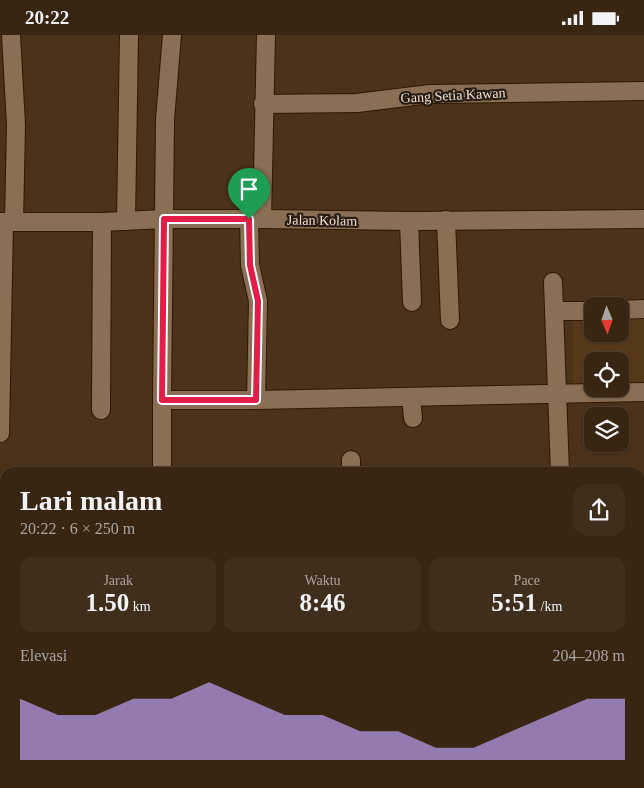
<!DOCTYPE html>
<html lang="id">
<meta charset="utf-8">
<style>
:root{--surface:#382613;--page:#3f2e1c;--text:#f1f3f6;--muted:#aba5a0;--line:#524333;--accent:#bca0f2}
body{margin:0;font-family:"Times New Roman",serif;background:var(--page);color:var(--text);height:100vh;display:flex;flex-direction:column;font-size:19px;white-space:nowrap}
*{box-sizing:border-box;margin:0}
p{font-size:16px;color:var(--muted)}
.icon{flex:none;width:28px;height:28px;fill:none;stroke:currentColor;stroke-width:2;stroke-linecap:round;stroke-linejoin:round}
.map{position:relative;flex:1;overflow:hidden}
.side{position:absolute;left:0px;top:432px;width:645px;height:321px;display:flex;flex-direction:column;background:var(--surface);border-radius:15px 15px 0 0;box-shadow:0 1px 4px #0004,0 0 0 1px var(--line)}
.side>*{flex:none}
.needle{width:32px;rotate:178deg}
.controls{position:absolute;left:584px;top:262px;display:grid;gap:10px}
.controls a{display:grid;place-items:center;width:45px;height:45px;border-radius:10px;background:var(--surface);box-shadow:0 1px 4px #0004,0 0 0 1px var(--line);font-size:25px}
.pin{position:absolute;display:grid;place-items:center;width:42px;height:42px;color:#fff;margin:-51px -21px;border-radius:50% 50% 50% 0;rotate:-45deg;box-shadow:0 0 5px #0007}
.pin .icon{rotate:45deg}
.round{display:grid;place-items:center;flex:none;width:52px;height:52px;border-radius:15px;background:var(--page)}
.summary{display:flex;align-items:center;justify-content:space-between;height:85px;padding:0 20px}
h1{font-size:28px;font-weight:700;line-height:38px}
.metrics{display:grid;grid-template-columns:repeat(3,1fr);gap:8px;height:85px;padding:5px 20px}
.metrics div{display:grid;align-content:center;border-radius:12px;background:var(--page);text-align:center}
.metrics b{font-size:25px;font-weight:700}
.metrics small{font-size:14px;font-weight:400}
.metrics p{font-size:14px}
.chart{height:140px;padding:10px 20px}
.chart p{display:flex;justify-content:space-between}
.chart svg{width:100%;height:90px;margin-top:5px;fill:var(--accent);opacity:.7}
.status{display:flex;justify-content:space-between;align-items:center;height:35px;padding:0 25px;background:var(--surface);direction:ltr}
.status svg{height:14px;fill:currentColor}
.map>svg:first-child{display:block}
.built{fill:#573919}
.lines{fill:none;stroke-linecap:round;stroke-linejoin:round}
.minor-casing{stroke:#301901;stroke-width:20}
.minor{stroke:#8b6f54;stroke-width:18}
.route-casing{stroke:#fff;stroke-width:10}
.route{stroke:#e11d48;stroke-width:6}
.labels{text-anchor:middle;stroke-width:4.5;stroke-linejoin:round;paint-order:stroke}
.street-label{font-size:14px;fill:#efded0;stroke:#281d12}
</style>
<div class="status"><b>20:22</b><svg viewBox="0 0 49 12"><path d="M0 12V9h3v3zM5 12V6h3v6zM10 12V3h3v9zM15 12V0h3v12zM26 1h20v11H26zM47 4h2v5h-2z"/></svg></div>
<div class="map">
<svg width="644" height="753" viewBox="0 0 644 753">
<rect width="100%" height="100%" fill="#4b3219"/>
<polygon class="built" points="573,279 592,279 592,299 620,299 620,279 644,279 644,351 620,351 620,326 592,326 592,351 573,351"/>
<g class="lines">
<g class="minor-casing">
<g id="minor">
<polyline points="11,0 16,90 14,187"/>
<polyline points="172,0 165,85 162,365 256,365 644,357"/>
<polyline points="263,69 357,68 430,59 644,56"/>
<polyline points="249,184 250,230 258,266 256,365"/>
<polyline points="262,184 266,0"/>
<polyline points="446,185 450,285"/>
<polyline points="126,186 129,0"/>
<polyline points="409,186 412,267"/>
<polyline points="0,187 102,187 164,184 262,184 409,186 644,184"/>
<polyline points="553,247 560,438"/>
<polyline points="620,275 644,274"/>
<polyline points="554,276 592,276"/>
<polyline points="411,362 413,383"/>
<polyline points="162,365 162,438"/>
<polyline points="101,375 102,187"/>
<polyline points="0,398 4,187"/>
<polyline points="351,425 351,438"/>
<polyline points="640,530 644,530"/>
<polyline points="0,536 5,536"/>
<polyline points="204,749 204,753"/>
<polyline points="276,749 276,753"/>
<polyline points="538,749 538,753"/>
<polyline points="133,753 133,749"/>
<polyline points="403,753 404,749"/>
</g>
</g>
<use href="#minor" class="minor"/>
</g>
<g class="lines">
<g class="route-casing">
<polygon id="route" points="164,184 249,184 250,230 258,266 256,365 162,365"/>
</g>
<use href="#route" class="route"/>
</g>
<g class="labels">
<g class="street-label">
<text transform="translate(453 60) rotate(-3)" y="5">Gang Setia Kawan</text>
<text transform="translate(322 185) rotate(1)" y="5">Jalan Kolam</text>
</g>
</g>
</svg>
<div class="controls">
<a><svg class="needle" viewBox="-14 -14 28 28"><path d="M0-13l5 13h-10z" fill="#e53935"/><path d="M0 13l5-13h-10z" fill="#aba5a0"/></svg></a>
<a><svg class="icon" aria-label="locate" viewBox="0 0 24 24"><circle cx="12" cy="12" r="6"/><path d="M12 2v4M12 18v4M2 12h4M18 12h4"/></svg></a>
<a><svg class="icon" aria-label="layers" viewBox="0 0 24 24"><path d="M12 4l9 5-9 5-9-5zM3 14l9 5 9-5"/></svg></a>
</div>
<div class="pin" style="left:249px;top:184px;background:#1e9e55"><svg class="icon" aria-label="arrive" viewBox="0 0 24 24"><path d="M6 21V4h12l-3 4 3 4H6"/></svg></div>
<section class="side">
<div class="summary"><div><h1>Lari malam</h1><p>20:22 · 6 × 250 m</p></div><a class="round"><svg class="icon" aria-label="share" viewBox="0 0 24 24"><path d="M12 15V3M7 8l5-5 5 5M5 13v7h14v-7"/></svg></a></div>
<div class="metrics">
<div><p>Jarak</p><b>1.50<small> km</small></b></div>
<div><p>Waktu</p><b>8:46</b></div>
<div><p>Pace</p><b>5:51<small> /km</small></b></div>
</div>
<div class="chart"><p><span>Elevasi</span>204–208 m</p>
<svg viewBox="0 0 160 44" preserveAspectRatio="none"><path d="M0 44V14L10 22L20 22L30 14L40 14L50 6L60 14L70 22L80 22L90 30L100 30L110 38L120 38L130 30L140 22L150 14L160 14V44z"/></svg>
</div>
</section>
</div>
